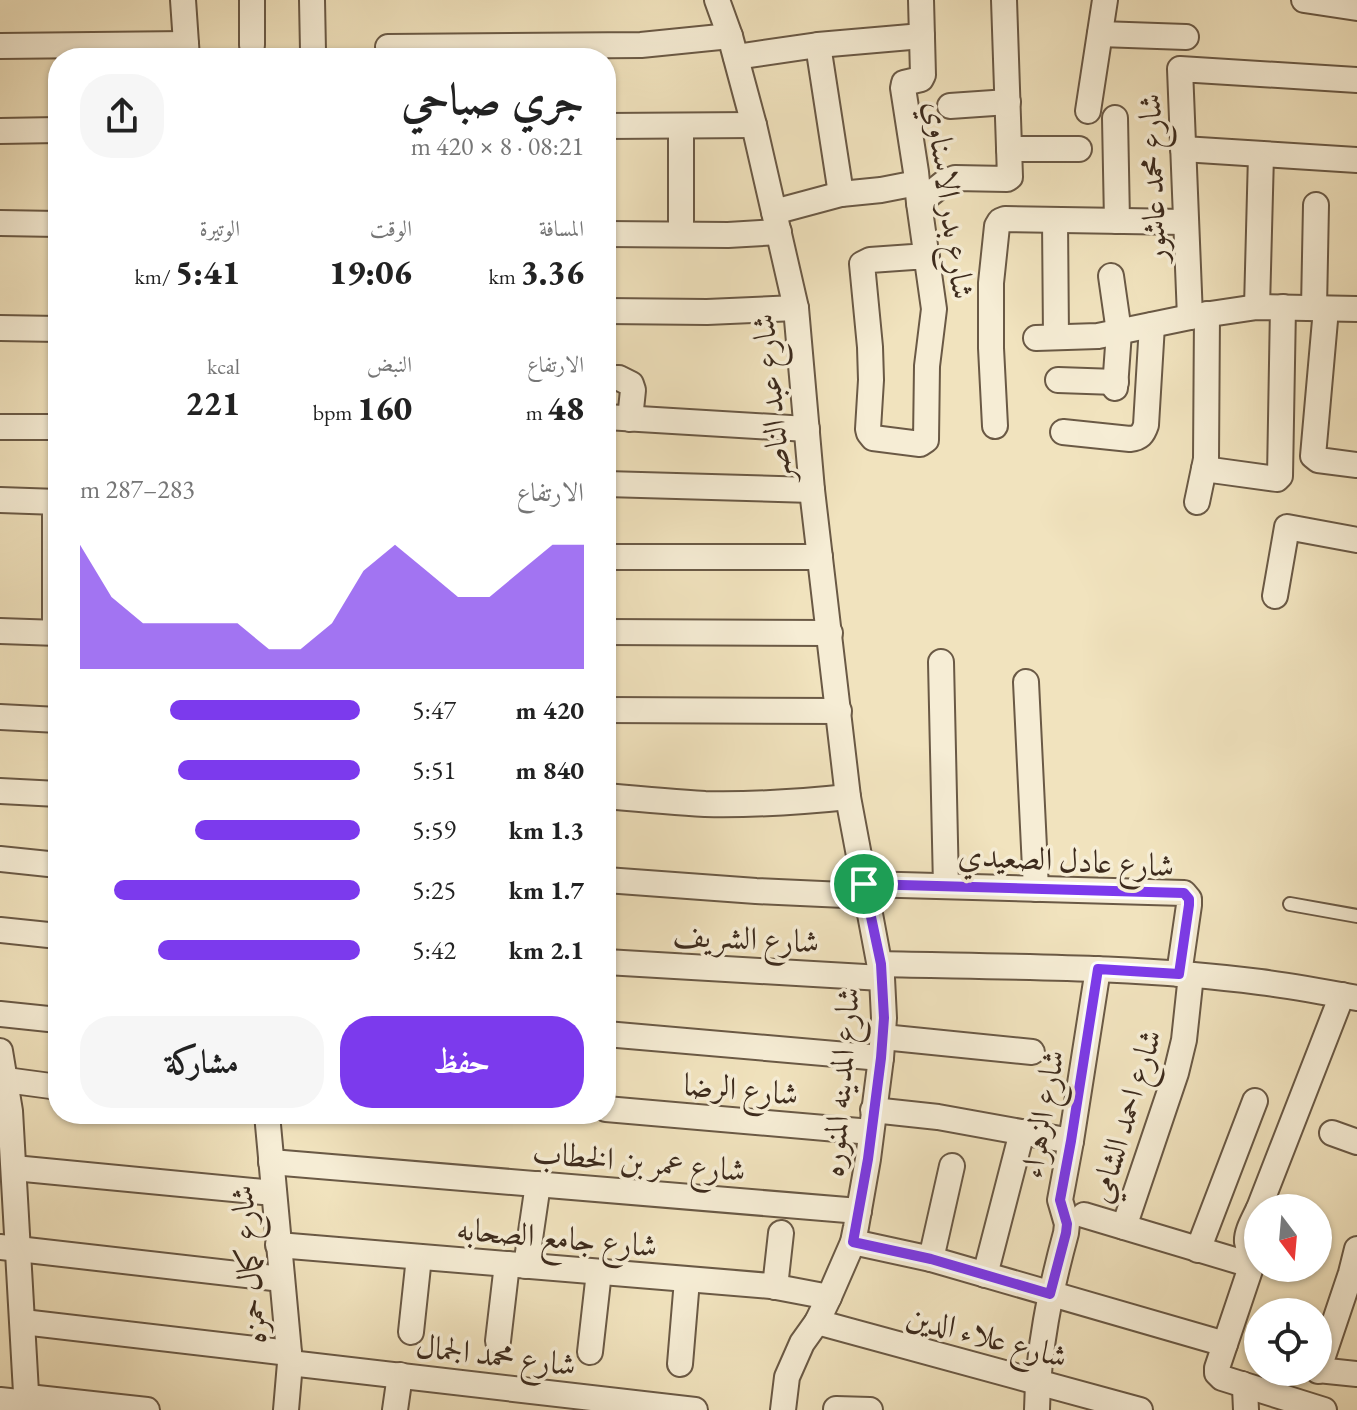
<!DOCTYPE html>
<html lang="ar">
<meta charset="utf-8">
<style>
:root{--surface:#fff;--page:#f6f6f6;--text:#222;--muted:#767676;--accent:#7c3aed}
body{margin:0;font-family:"EB Garamond",Amiri,serif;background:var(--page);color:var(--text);direction:rtl;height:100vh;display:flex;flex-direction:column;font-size:30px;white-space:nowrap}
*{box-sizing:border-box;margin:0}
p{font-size:26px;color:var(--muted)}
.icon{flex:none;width:44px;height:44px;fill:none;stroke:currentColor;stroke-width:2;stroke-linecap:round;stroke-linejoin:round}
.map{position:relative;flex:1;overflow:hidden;direction:ltr}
.side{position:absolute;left:48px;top:48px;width:568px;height:1076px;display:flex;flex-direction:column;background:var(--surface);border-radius:32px;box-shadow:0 2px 6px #0004;direction:rtl}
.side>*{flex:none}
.needle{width:52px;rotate:164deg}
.tools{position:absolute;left:1244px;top:1194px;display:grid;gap:16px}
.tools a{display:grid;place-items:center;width:88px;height:88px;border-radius:50%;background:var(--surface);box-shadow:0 2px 6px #0004;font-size:40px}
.pin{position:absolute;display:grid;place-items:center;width:68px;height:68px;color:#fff;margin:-34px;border:4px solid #fff;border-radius:50%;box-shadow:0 2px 8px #0007}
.round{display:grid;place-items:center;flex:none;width:84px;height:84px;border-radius:32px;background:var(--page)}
.summary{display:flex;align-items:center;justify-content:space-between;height:136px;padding:0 32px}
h1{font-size:44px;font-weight:800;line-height:60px}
.stats{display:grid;grid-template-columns:repeat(3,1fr);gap:12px;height:136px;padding:8px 32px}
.stats div{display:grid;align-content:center}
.stats b{font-size:34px;font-weight:800}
.stats small{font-size:22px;font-weight:400}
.stats p{font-size:22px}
.chart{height:224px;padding:16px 32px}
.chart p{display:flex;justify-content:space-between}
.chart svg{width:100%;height:144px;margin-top:8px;fill:var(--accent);opacity:.7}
.button{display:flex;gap:16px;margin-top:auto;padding:16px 32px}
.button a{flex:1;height:92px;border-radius:32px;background:var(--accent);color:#fff;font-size:32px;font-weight:800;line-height:92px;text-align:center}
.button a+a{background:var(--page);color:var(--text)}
ul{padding:0 32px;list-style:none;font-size:26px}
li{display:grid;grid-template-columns:128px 96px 1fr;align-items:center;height:60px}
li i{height:20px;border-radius:10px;background:var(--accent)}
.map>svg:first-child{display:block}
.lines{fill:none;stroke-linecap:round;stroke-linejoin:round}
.lane-casing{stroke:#6a5945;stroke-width:16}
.street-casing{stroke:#6a5945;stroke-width:28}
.lane{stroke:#f6edd5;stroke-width:12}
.street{stroke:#f6edd5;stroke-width:24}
.route-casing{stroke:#fff;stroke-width:16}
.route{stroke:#7c3aed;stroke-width:10}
.labels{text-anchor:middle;stroke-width:7;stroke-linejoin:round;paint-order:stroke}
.street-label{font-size:32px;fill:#3d2b1d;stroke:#f6edd5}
</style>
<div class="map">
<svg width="1357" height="1410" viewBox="0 0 1357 1410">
<rect width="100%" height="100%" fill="#f1e3be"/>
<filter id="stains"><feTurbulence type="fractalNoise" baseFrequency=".0025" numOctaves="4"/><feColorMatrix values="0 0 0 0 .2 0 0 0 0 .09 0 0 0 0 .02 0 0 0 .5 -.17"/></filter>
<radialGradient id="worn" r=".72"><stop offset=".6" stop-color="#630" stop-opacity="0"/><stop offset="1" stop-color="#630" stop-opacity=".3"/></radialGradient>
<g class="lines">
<g class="lane-casing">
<polyline id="lane" points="1290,904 1357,916"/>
</g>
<g class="street-casing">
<g id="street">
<polyline points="183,0 187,58"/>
<polyline points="252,0 252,45"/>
<polyline points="312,0 313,51"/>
<polyline points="717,0 730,36 754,125 796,308 812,490 848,797 882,978 884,1018 881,1058 868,1159 856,1227 853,1242 829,1297 817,1322 802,1343 787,1377 783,1410"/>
<polyline points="921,0 923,75 921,79 904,83 903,88 916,172 919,203 934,309 927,366 926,440 920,444 873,438 869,433 868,429 871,380 870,347 862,264 870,260 927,256"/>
<polyline points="1304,0 1357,8"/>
<polyline points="1100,34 1186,37"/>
<polyline points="818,45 841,194"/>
<polyline points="0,46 186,44"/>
<polyline points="388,47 641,45 730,36"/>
<polyline points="736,57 818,45 922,36"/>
<polyline points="950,106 1008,102"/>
<polyline points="1088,111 1105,0"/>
<polyline points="1115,118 1117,221"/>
<polyline points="606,126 754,125"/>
<polyline points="681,126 681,234"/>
<polyline points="0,131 58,130"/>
<polyline points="1009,149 1079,149"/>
<polyline points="1183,149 1357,160"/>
<polyline points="919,203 945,182 955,178 1007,179 1010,177 1004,0"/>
<polyline points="774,212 841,194 881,190 917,183"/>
<polyline points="1055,220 1056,337"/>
<polyline points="0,223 58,224"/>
<polyline points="606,234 728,235 779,232"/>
<polyline points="1111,276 1119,332 1115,388"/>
<polyline points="1257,307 1261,155"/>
<polyline points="1314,308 1316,205"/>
<polyline points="1326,309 1313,456 1318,460 1357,465"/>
<polyline points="606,311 707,312 796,308"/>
<polyline points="1190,317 1180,69 1357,80"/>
<polyline points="0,328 58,329"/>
<polyline points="1036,338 1098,336 1190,317 1257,307 1357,309"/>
<polyline points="606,378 619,378 631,384 633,390 630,419"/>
<polyline points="1058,380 1116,382"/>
<polyline points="606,417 807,429"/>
<polyline points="995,426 991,348 991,283 997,226 1000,221 1005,219 1185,222"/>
<polyline points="0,427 58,427"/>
<path d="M1063,432L1130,439C1140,438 1143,434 1146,425L1152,325"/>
<polyline points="1204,469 1277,479 1280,476 1283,307"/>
<polyline points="606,484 812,490"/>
<polyline points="0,500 58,502"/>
<polyline points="1197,502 1206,459 1207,314"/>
<polyline points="606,557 820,557"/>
<polyline points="1275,596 1287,527 1357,540"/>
<polyline points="0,631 58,633"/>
<polyline points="606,632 830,633"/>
<polyline points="55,633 55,501"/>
<polyline points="941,662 946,886"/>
<polyline points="1026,682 1036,889"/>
<polyline points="606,710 839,711"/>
<polyline points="0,717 58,720"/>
<polyline points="0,791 58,794"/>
<path d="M606,796C639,799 672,802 705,804C753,805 801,802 848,797"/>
<polyline points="0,859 58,865"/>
<polyline points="606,880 756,891 866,896"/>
<polyline points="864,884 1184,893 1189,899 1189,905 1179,974"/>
<polyline points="0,930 58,936"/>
<polyline points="606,962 882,978"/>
<path d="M881,964C1007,967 1135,966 1260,982C1293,986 1325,992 1357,998"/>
<polyline points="0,1014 58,1020"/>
<polyline points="606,1034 881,1058"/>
<polyline points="883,1037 1032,1052"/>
<polyline points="0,1051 10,1111 27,1410"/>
<polyline points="6,1080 58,1087"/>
<polyline points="606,1109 871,1132"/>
<polyline points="873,1110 938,1117 1071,1141"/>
<polyline points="267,1114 290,1363 286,1410"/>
<polyline points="1332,1133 1357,1142"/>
<polyline points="271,1162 859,1211"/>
<polyline points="14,1168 274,1193"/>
<polyline points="1259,1208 1342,995"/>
<path d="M1258,1210C1254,1219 1246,1232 1247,1242C1248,1250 1253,1253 1253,1261L1217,1368V1373L1222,1378L1324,1410"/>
<polyline points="1084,1215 1251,1265"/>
<polyline points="1124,1227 1176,1073 1184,1040 1191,975"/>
<polyline points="853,1242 931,1259 1225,1344"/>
<polyline points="278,1245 771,1286 829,1297"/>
<polyline points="0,1247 282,1279"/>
<polyline points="1198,1250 1255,1101"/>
<polyline points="931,1259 952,1166"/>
<polyline points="526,1266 538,1184"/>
<polyline points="985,1275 1022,1132"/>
<polyline points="775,1287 781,1233"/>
<polyline points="23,1322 289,1353"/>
<polyline points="817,1322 1140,1410"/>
<polyline points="411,1332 419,1257"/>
<polyline points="498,1341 507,1264"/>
<polyline points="590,1352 599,1272"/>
<polyline points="290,1363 695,1410"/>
<polyline points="680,1364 687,1280"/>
<polyline points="1318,1370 1357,1374"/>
<polyline points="1318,1371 1351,1273 1357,1249"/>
<polyline points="1242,1384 1245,1388 1246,1410"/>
<polyline points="28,1397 147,1410"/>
<polyline points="0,1400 28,1403"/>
<polyline points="836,1409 870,1410"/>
<polyline points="395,1410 400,1375"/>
<path d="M1037,1410C1038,1349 1050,1292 1066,1233L1067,1224L1060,1200L1071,1141L1098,969"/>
</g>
</g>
<use href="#lane" class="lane"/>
<use href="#street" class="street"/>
</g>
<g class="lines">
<g class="route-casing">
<polygon id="route" points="864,884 1184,893 1189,899 1189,905 1179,974 1098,969 1071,1141 1060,1200 1067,1224 1066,1233 1050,1294 931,1259 853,1242 868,1159 881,1058 884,1018 881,964"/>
</g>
<use href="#route" class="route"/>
</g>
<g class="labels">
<g class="street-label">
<text transform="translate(1152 178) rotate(-92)" y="11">شارع محمد عاشور</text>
<text transform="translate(950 200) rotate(82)" y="11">شارع بدر الاسناوي</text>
<text transform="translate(771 398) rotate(-96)" y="11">شارع عبد الناصر</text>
<text transform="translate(1066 860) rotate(3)" y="11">شارع عادل الصعيدي</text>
<text transform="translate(746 938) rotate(3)" y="11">شارع الشريف</text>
<text transform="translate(840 1082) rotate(-85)" y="11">شارع المدينه المنوره</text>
<text transform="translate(741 1089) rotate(5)" y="11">شارع الرضا</text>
<text transform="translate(1042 1114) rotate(-80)" y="11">شارع الزهراء</text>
<text transform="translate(1125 1116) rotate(-73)" y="11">شارع احمد الشامي</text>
<text transform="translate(639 1161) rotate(5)" y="11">شارع عمر بن الخطاب</text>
<text transform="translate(557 1237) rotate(5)" y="11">شارع جامع الصحابه</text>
<text transform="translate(248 1265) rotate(-95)" y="11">شارع كمال حمزه</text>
<text transform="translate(987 1336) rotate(15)" y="11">شارع علاء الدين</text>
<text transform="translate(496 1355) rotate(7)" y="11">شارع محمد الجمال</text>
</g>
</g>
<rect width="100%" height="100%" filter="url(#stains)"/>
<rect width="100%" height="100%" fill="url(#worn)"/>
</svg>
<div class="tools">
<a><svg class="needle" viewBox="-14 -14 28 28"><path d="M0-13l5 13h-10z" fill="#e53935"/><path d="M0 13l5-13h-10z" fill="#767676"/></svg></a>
<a><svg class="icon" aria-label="locate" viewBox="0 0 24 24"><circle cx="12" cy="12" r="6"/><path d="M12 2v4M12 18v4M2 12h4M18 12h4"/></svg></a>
</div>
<div class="pin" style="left:864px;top:884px;background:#1e9e55"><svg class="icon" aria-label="arrive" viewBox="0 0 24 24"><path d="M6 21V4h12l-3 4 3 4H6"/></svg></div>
<section class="side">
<div class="summary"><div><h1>جري صباحي</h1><p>08:21 · 8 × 420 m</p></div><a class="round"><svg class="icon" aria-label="share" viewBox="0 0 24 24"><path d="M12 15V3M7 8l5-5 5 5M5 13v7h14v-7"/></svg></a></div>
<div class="stats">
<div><p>المسافة</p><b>3.36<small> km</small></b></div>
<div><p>الوقت</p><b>19:06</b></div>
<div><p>الوتيرة</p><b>5:41<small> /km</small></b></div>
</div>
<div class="stats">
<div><p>الارتفاع</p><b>48<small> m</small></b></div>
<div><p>النبض</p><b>160<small> bpm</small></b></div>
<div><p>kcal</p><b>221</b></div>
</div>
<div class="chart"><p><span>الارتفاع</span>283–287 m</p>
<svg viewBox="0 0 160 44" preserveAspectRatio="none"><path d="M0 44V6L10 22L20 30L30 30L40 30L50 30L60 38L70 38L80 30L90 14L100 6L110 14L120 22L130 22L140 14L150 6L160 6V44z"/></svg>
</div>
<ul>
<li><b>420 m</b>5:47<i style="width:68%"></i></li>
<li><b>840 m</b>5:51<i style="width:65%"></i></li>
<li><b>1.3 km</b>5:59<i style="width:59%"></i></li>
<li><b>1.7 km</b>5:25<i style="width:88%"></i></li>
<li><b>2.1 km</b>5:42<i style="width:72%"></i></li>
</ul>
<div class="button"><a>حفظ</a><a>مشاركة</a></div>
</section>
</div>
